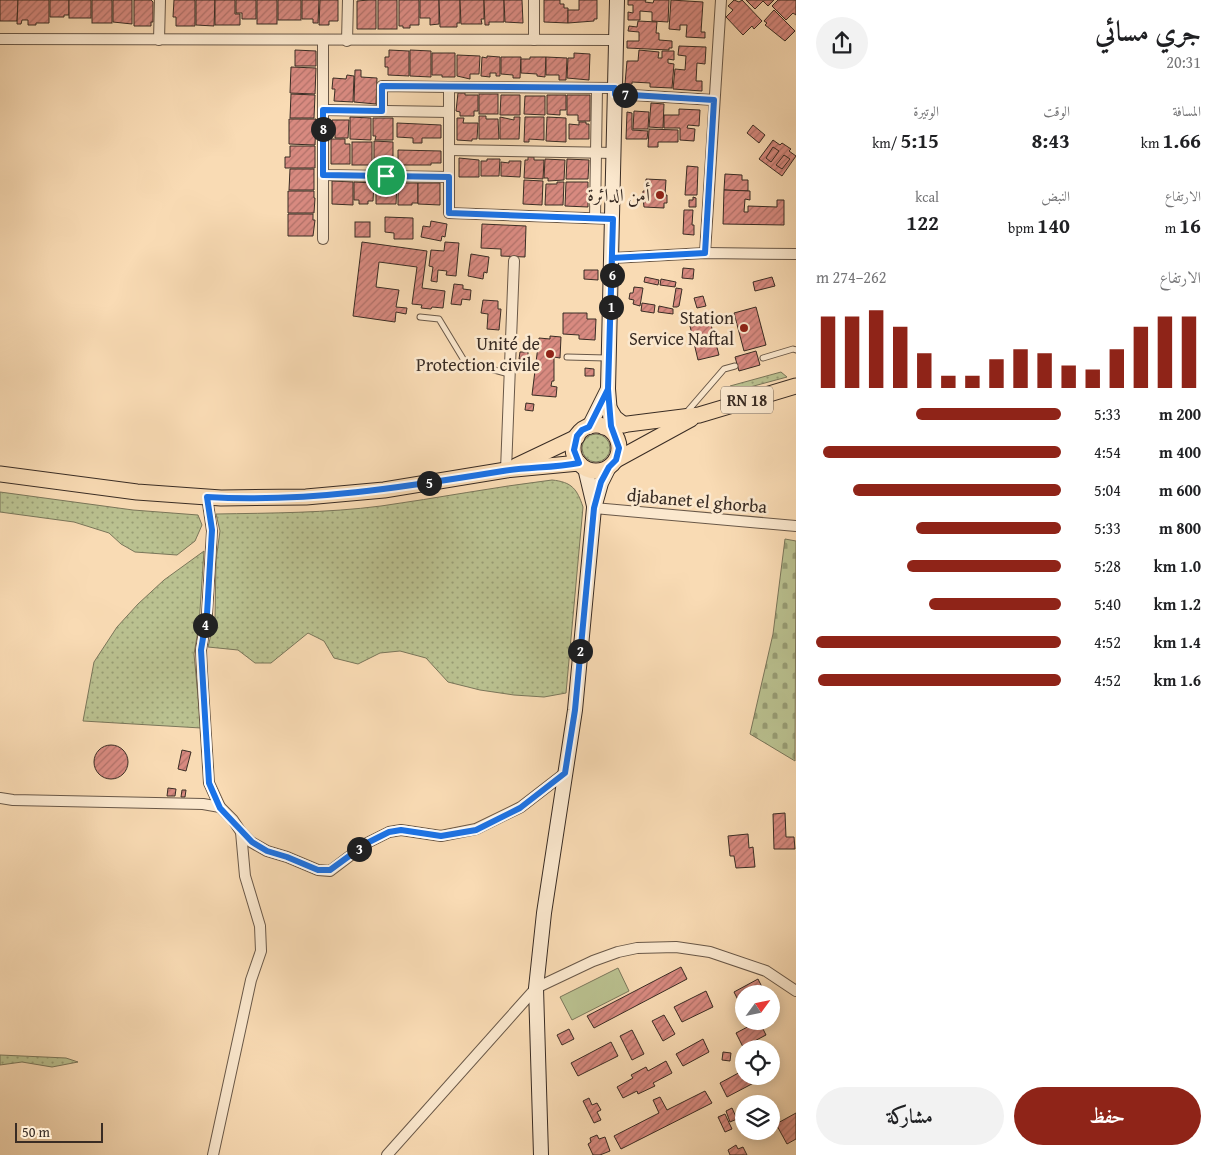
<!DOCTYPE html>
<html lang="ar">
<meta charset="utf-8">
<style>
:root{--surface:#fff;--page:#f2f2f2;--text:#202124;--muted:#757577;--accent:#8f2418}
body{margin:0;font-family:"Gentium Book Plus",Amiri,serif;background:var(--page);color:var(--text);direction:rtl;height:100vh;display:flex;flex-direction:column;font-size:19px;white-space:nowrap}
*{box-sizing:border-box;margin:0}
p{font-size:16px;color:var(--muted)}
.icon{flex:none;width:28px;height:28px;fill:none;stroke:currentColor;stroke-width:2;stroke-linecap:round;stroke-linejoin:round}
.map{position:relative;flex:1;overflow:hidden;direction:ltr}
.sheet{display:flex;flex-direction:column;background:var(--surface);width:425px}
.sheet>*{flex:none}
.needle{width:32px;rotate:57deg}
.fabs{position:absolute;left:735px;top:985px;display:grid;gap:10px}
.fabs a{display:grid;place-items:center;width:45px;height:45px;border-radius:50%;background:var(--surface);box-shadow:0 2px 12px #0003;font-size:25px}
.scale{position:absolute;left:15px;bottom:12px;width:88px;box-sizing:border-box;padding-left:5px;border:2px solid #392c24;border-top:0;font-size:14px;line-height:18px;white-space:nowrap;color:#392c24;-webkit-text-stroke:4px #fbe8ce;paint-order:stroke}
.pin{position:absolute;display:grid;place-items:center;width:42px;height:42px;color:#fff;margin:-21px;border:2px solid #fff;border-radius:50%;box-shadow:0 1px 5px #0007}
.km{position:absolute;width:25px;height:25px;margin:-12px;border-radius:50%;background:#222;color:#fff;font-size:14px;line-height:25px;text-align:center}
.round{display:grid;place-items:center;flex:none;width:52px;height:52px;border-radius:26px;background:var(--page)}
.head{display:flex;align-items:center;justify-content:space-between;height:85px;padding:0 20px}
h1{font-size:28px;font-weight:800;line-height:38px}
.figures{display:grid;grid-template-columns:repeat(3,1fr);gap:8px;height:85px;padding:5px 20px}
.figures div{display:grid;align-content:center}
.figures b{font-size:21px;font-weight:800}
.figures small{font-size:14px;font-weight:400}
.figures p{font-size:14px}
.chart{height:140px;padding:10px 20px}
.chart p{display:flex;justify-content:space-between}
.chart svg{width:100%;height:90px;margin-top:5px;stroke:var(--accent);stroke-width:6}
.cta{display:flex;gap:10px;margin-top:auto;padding:10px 20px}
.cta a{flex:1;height:58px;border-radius:30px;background:var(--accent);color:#fff;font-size:20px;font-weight:800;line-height:58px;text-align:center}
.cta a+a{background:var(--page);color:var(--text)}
ul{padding:0 20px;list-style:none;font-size:16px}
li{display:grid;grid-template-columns:80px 60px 1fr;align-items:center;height:38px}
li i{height:12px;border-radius:6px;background:var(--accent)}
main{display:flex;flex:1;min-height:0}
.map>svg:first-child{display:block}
.grass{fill:url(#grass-dots);stroke:#7a765a}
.cemetery{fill:url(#cemetery-stones);stroke:#7a765a}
.pitch{fill:#bac190;stroke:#7a765a}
.building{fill:url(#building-hatch);stroke:#392c24}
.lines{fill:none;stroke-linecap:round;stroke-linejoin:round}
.lane-casing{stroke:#695848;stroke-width:7}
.street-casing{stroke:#695848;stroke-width:12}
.secondary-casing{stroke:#392c24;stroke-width:16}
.primary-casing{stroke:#392c24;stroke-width:17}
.lane{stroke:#fbe8ce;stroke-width:5}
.street{stroke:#fbe8ce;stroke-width:10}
.secondary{stroke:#fbe8ce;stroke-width:14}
.primary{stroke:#f9dbb4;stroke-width:15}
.route-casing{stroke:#fff;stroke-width:10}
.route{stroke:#1a73e8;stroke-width:6}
.poi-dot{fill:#8f2418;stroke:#fbe8ce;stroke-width:2}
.labels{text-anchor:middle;stroke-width:5;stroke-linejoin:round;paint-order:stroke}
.shield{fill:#fbe8ce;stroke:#736457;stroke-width:1}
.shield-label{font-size:16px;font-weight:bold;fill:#392c24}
.poi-label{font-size:18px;fill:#392c24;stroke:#fbe8ce;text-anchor:end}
.street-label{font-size:18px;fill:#392c24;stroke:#fbe8ce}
</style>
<main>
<section class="sheet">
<div class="head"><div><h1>جري مسائي</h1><p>20:31</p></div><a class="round"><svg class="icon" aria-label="share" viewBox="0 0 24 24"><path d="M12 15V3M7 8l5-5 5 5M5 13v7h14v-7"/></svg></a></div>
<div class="figures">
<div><p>المسافة</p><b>1.66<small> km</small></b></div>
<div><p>الوقت</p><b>8:43</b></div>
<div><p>الوتيرة</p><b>5:15<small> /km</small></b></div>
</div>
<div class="figures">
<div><p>الارتفاع</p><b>16<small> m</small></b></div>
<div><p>النبض</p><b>140<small> bpm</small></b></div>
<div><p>kcal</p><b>122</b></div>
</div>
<div class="chart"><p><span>الارتفاع</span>262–274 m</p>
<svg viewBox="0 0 160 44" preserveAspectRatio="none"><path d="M5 44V9M15 44V9M25 44V6M35 44V14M45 44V27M55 44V38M65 44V38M75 44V30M85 44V25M95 44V27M105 44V33M115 44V35M125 44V25M135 44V14M145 44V9M155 44V9"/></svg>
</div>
<ul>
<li><b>200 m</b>5:33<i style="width:59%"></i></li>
<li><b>400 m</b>4:54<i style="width:97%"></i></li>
<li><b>600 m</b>5:04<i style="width:85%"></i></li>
<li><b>800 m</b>5:33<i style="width:59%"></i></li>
<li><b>1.0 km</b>5:28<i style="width:63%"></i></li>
<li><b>1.2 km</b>5:40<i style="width:54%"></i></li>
<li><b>1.4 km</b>4:52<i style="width:100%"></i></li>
<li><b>1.6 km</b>4:52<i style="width:99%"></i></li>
</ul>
<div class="cta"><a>حفظ</a><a>مشاركة</a></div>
</section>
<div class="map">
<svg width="796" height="1155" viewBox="0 0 796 1155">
<defs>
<pattern id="grass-dots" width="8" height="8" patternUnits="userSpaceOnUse" patternTransform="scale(1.25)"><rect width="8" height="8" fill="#bac190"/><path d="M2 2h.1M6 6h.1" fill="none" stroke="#989d75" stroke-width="1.8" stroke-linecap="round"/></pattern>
<pattern id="cemetery-stones" width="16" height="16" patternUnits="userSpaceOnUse" patternTransform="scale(1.25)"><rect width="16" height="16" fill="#bac190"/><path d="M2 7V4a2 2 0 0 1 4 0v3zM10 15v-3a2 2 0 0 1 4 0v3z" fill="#989d75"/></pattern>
<pattern id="building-hatch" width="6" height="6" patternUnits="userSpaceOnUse" patternTransform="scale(1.25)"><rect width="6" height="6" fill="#d88a80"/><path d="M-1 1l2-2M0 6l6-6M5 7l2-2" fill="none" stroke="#b07169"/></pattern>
</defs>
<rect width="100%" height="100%" fill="#f9dbb4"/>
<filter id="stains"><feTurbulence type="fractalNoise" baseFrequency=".004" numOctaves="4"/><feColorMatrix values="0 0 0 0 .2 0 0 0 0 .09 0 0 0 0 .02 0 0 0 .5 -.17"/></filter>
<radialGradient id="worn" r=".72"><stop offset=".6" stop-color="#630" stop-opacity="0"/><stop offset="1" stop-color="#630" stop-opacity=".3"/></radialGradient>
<g class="grass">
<polygon points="781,372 787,377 728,393 726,392 730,386"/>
<circle cx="596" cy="448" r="14"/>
<path d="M552,480C572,482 577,489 583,507L566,693L544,697L514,695L480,690L448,682L426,658L400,651L380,653L358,664L334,658L324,641L308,633L271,663H255L238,650L208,647L215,618L216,560L220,531L216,514C271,513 327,513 381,506C438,498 494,487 552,480Z"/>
<polygon points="0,492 133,510 198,515 202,525 195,541 177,555 135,552 121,544 109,533 74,522 0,512"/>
<polygon points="204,551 199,625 194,654 201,728 83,721 94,662 117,627 138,604 164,580"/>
<polygon points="0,1055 66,1058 78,1062 52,1067 22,1062 0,1065"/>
</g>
<polygon class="cemetery" points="785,539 796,541 795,761 750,734 773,634"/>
<polygon class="pitch" points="618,968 629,991 572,1020 560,997"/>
<g class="building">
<polygon points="0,0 18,0 17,21 0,21"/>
<polygon points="18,0 49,0 49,23 36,23 36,25 28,25 28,20 22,20 21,24 17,24"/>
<polygon points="50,0 69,0 69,15 64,15 64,17 50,17"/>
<rect x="69" y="0" width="22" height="18"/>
<rect x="92" y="0" width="20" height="23"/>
<polygon points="113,0 132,0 132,24 113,22"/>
<polygon points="134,0 151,0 153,2 153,22 151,22 151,26 134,26"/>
<polygon points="174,0 195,0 195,26 176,26 176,17 173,17"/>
<polygon points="196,0 215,0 214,26 196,25"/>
<polygon points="215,0 235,0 235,14 240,14 240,25 215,25"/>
<polygon points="236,0 256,0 256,19 242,19 242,13 236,13"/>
<rect x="257" y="0" width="20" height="24"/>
<rect x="278" y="0" width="23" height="20"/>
<polygon points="302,0 319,0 318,23 313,23 313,19 302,19"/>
<polygon points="320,0 338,0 338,21 329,21 329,25 319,25"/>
<polygon points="369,0 376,0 376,29 357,29 357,1"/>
<rect x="378" y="0" width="19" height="29"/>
<polygon points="399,0 419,0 419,25 410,25 410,28 403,28 403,26 399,26"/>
<polygon points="420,0 439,0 439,24 430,25 430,18 420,18"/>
<polygon points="439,0 460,0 460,23 457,23 457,27 440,27"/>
<polygon points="460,0 484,0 484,19 481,19 482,24 461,24"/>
<polygon points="484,0 504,0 504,22 489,22 489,25 485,25"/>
<polygon points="504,0 522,0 523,23 505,22"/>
<polygon points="544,0 560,0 560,4 564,4 564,8 568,8 568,23 544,22"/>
<polygon points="579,0 597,0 597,19 594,19 594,21 568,23 568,10 579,10"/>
<polygon points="628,0 646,0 645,2 653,3 654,0 669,0 668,22 652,21 652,12 640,11 640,20 628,20 628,12 633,13 633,5 628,5"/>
<polygon points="671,0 703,2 701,32 705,32 705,38 686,37 687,25 680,25 680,30 669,29"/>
<polygon points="734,0 739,2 742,0 762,21 754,29 752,26 743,35 726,17 733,10 728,6"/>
<polygon points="746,0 774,0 768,6 763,1 755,9"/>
<polygon points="778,0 796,0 796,15 793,13 786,20 772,6"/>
<polygon points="774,10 795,31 785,41 765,25 767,23 764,21"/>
<polygon points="638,21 657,22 656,33 659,33 659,40 672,41 672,48 669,48 669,50 627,48 627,41 639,41 639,32 628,31 629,26 637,27"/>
<polygon points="679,46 706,47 705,64 697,63 696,81 702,81 702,91 673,89 675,69 685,70 686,56 678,55"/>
<polygon points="295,50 316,51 316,66 295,66"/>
<polygon points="389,50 409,51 409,76 388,75 388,67 385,67 385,57 389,57"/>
<polygon points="410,50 431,51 431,77 410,76"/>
<polygon points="639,50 659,52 658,58 662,58 662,51 674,51 674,60 668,59 668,63 674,64 672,88 650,87 650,83 632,82 632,84 625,84 627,61 638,61"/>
<polygon points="432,53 455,53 455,77 442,77 442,75 432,75"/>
<polygon points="574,53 590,54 589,80 567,78 568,58 574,58"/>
<polygon points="457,55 480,56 479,74 470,74 470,79 457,76"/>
<polygon points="487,56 500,57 500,76 496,76 496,73 490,73 490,77 481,76 482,57 487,58"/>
<polygon points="501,57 521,57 520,78 513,78 513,75 501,74"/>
<polygon points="530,57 546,57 545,77 537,76 537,74 521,73 521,59 530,59"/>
<polygon points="546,57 567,58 566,80 559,80 559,75 546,75"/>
<polygon points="291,67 316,68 315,94 290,93"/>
<polygon points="355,70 361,70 361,77 377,78 376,104 354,102"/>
<polygon points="347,75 354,76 353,102 334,101 335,89 332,89 333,78 346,79"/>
<polygon points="458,93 465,93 465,95 478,95 478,111 474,111 474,116 460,116 460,112 456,111"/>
<polygon points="291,94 315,95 314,118 290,118"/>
<rect x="479" y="94" width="19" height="20"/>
<polygon points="501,95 520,95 520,115 500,115"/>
<polygon points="547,95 566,95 566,110 560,110 560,115 547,114"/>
<polygon points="567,95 590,95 590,121 578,121 578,115 567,115"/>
<polygon points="525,96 545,96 545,115 524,114"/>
<polygon points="651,103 664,104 663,128 649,127"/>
<polygon points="679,109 700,110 699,126 688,125 687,128 695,129 694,141 680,140 680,128 664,128 664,115 679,115"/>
<polygon points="634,111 649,112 648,129 633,129"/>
<polygon points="627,112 632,113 632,130 648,131 647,139 626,139"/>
<polygon points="479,116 486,116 486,119 498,119 499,139 479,139"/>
<polygon points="350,117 371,118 371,140 350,139"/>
<polygon points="500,117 514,120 514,117 520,117 519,139 500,139"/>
<polygon points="525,117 544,117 544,140 529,139 529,142 524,142"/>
<polygon points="547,117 566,118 566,142 546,141"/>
<polygon points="373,118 393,118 393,140 375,140 376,136 373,136"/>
<polygon points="457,118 464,118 463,123 478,123 477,139 472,139 472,141 457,140"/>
<polygon points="289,119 316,119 315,145 289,144"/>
<polygon points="332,120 349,120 348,138 335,138 335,129 332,129"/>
<polygon points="579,122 586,122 586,124 589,124 589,139 569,139 569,124 579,125"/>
<polygon points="397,123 441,125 441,138 422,138 422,143 413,143 413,138 397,137"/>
<polygon points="753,125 765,135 759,143 747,133"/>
<polygon points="649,129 678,130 678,142 658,142 658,147 648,147"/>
<polygon points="331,139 345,139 345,144 350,144 350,164 331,164"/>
<polygon points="773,140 780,145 782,143 791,149 789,151 796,156 782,176 759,159"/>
<polygon points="374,141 393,142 393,162 386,162 386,166 379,166 379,163 374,163"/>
<rect x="352" y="142" width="20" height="23"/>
<polygon points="290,146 315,146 315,168 285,168 285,157 290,157"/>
<polygon points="773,147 779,151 771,162 766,158"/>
<polygon points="398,150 441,151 441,163 431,163 431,165 398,165"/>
<polygon points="784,155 790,159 782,169 776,165"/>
<polygon points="528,157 534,157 534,160 544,160 543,179 524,178 525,160 528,160"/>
<polygon points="459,158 479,160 479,177 459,177"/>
<polygon points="487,159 500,159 499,176 481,176 481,161 487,161"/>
<polygon points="545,159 565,160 564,180 548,181 548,178 544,178"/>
<polygon points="567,159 589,160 588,179 566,179"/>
<polygon points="509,161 521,161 520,177 501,176 501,162 509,163"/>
<polygon points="687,166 698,167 697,195 685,195"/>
<polygon points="290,169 314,169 314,190 289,190"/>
<polygon points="725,174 742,175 742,180 748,180 748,191 724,190"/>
<polygon points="646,179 666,180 665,195 667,195 667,203 664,203 664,208 644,207 643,199 645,199 645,196 643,196 643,191 646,191"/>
<polygon points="524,180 543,181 542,205 523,204"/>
<polygon points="332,181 353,182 353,205 332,204"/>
<polygon points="354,182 374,183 373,201 368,201 368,204 359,204 359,200 354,200"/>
<polygon points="557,182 564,182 563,205 545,205 546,184 557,184"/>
<polygon points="566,182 588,182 588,207 565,206"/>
<polygon points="376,183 397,183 396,204 376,204"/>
<polygon points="398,183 418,183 418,203 412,203 412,205 398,205"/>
<polygon points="418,183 440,183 440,205 418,204"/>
<polygon points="724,190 750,191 750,200 745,199 744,212 748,212 748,206 777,207 777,200 784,200 784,225 723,224"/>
<polygon points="288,191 314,191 314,198 315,198 314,213 288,213"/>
<polygon points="693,197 696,198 696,207 689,207 689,200 693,200"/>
<polygon points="684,210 693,210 692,225 694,225 694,235 683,234"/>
<polygon points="288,214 313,214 313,220 315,220 313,236 288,236"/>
<polygon points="385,217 413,218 413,239 394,239 394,233 385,232"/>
<polygon points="431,221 447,224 445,237 442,236 441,241 421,237 423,226 430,227"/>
<rect x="355" y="222" width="15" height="15"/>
<polygon points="482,224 526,226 525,257 501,256 501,249 481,248"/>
<polygon points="362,242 427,251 422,288 445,291 443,308 432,307 431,309 421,308 422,305 412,304 417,267 379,262 376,287 399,290 396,307 407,308 406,314 396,312 395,322 353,316"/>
<polygon points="445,242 459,243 456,276 446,275 447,271 438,270 437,282 431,281 433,267 429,266 431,250 444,251"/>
<polygon points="471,254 489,257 487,273 484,272 483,279 468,276"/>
<polygon points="683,268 694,269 693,279 682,278"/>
<polygon points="584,270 598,270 598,280 584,279"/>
<polygon points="645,277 659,280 658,285 644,282"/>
<polygon points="772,277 775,286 755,291 753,282"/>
<polygon points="661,279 676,282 675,287 660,285"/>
<polygon points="454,284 463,285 463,289 471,290 470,300 462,299 461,305 451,304"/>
<polygon points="634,287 643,288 640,306 633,304 634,300 629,299 630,293 633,293"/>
<polygon points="676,288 682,289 679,306 677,307 673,307"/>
<polygon points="703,296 706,306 697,308 694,298"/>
<polygon points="483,300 498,301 498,309 501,309 499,330 487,329 488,314 481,313"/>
<polygon points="642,303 655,305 654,313 641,311"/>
<polygon points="659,306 673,309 673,314 658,312"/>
<polygon points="756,307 766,345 744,351 734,313"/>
<polygon points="563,313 587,313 587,319 596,319 595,340 579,339 579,335 563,334"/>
<polygon points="710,321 719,355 698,360 690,326"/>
<polygon points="550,336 561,337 560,358 554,357 554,381 552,381 551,386 557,387 556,397 532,395 539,338 550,339"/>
<polygon points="756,351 760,365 739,371 735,357"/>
<polygon points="520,352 528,352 528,360 519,359"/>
<polygon points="585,368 594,369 594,376 585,376"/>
<polygon points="526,403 534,404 533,411 525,410"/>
<circle cx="111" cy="762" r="17"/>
<polygon points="182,750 191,752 186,771 178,769"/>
<polygon points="168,788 176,789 175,796 167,796"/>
<polygon points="182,790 186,790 185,797 181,797"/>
<polygon points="785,813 786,837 794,837 795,849 774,849 773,814"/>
<polygon points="748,834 749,848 753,847 755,867 736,868 734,856 730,856 728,836"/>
<polygon points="681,967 687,979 594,1028 587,1016"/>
<polygon points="758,979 765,993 744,994 744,1005 741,1006 734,992"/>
<polygon points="706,991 713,1007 682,1022 674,1007"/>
<polygon points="664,1015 675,1034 663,1041 652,1021"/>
<polygon points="759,1021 766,1035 743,1047 736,1033"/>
<polygon points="569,1029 574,1039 562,1045 557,1035"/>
<polygon points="632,1030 644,1054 632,1060 620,1036"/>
<polygon points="703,1039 709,1052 683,1066 676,1054"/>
<polygon points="611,1042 618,1056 578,1076 571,1063"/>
<polygon points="723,1052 731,1053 730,1061 722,1060"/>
<polygon points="666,1061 672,1073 653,1083 655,1086 638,1094 637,1091 623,1098 617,1087 633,1078 631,1075 646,1067 648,1071"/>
<polygon points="744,1070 744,1076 767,1076 727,1097 720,1083"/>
<polygon points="705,1091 712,1103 621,1149 614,1136 659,1113 653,1100 660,1097 667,1110"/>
<polygon points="589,1098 592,1105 597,1103 601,1110 597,1112 601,1120 594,1123 583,1101"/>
<polygon points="732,1108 737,1119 730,1122 726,1111"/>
<polygon points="796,1113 796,1139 787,1144 776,1124"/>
<polygon points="725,1114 732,1129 725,1132 718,1117"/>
<polygon points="597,1135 599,1139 605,1137 610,1151 600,1155 593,1155 588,1144 591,1142 590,1138"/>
<polygon points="736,1145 738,1149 743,1147 747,1155 730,1155 728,1150"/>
</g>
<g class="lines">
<g class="lane-casing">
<g id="lane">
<polyline points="420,317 439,319 465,362 509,374"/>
<polyline points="567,357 606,358"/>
<polyline points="763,358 793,349 796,350"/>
<polyline points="686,413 724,369 735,366"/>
</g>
</g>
<g class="street-casing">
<g id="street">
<polyline points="534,0 534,40"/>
<polyline points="0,39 616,40"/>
<polyline points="159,40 160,0"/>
<polyline points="323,41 323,175 449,177"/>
<polyline points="347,41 348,0"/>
<polyline points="615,94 714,100"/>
<polyline points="323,110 449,112"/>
<polyline points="382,111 382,86 449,87"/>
<polyline points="449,150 614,153"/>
<polyline points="323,175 323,239"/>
<polyline points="595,218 597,88"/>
<polyline points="613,219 449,213 449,87 615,88"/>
<polyline points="705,253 721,0"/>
<polyline points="612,258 705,253 796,254"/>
<polyline points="506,470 514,261"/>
<polyline points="207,497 212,531 207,614 201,650 202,672 209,783 220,807"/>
<polyline points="594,508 796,526"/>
<polyline points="0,798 13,800 203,804 220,807 233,820 241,832 245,876 260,926 261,951 251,980 213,1155"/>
<polyline points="241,832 251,842 267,851 287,857 318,870 330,871 367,843 389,832 401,830 441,836 476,829 521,807 565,773"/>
<polyline points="387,1155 536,988 593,961 618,952 637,948 676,947 710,952 766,971 796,991"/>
</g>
</g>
<g class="secondary-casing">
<g id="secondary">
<polyline points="589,427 608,389"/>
<polyline points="616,436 611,426 608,389 617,0"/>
<polyline points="585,468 594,506"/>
<polyline points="541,1155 536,988 544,913 575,710 594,508 601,483 609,467"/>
</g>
</g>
<g class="primary-casing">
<g id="primary">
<polyline points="609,408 615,418 624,425"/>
<circle cx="596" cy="448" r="23"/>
<polyline points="604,427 699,415 796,386"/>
<polyline points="616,460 691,419"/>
<polyline points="516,466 577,437"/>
<polyline points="0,474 137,492 221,498 306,497 384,490 506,470 579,463"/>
</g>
</g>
<use href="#lane" class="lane"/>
<use href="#street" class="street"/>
<use href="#secondary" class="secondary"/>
<use href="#primary" class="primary"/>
</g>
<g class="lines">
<g class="route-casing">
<path id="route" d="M386,176L449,177V213L613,219L608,389L611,426L619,448L616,460L609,467L601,482L594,508L575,710L565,773L520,808L476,830L441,836L401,830L389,832L367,843L330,870H318L287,857L267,851L252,842L220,808L209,783L201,650L207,614L212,530L207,497C307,503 405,487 503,471C528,467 554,468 579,463L574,450L577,436L582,430L589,427L608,389L612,258L705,253L714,100L615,94V88L382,86V111L323,110V175L386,176"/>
</g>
<use href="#route" class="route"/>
</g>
<g class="poi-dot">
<circle cx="660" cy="195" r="5"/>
<circle cx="744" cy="328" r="5"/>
<circle cx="550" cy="354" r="5"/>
</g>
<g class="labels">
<rect class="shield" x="721" y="386.5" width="52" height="27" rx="4"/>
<g class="shield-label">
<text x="747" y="406">RN 18</text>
</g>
<g class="poi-label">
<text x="650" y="201">أمن الدائرة</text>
<text x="734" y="324">Station<tspan x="734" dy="21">Service Naftal</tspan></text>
<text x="540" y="350">Unité de<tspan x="540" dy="21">Protection civile</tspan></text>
</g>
<g class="street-label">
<text transform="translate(697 501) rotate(5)" y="6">djabanet el ghorba</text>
</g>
</g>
<rect width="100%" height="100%" filter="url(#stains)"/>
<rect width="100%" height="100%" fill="url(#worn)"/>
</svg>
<div class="fabs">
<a><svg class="needle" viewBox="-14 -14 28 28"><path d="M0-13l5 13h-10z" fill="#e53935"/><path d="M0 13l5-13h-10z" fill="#757577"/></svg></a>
<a><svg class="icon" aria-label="locate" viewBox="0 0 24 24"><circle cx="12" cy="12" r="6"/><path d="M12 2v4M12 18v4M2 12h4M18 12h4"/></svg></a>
<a><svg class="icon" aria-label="layers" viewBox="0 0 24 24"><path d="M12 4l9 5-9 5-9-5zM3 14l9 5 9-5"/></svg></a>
</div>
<div class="scale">50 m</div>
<div class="pin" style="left:386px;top:176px;background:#1e9e55"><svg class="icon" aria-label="arrive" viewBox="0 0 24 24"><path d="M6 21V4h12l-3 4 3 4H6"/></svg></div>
<b class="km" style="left:611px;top:307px">1</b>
<b class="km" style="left:580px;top:651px">2</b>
<b class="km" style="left:359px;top:849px">3</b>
<b class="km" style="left:205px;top:625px">4</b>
<b class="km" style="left:429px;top:483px">5</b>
<b class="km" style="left:612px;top:275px">6</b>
<b class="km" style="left:625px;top:95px">7</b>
<b class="km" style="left:323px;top:129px">8</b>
</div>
</main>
